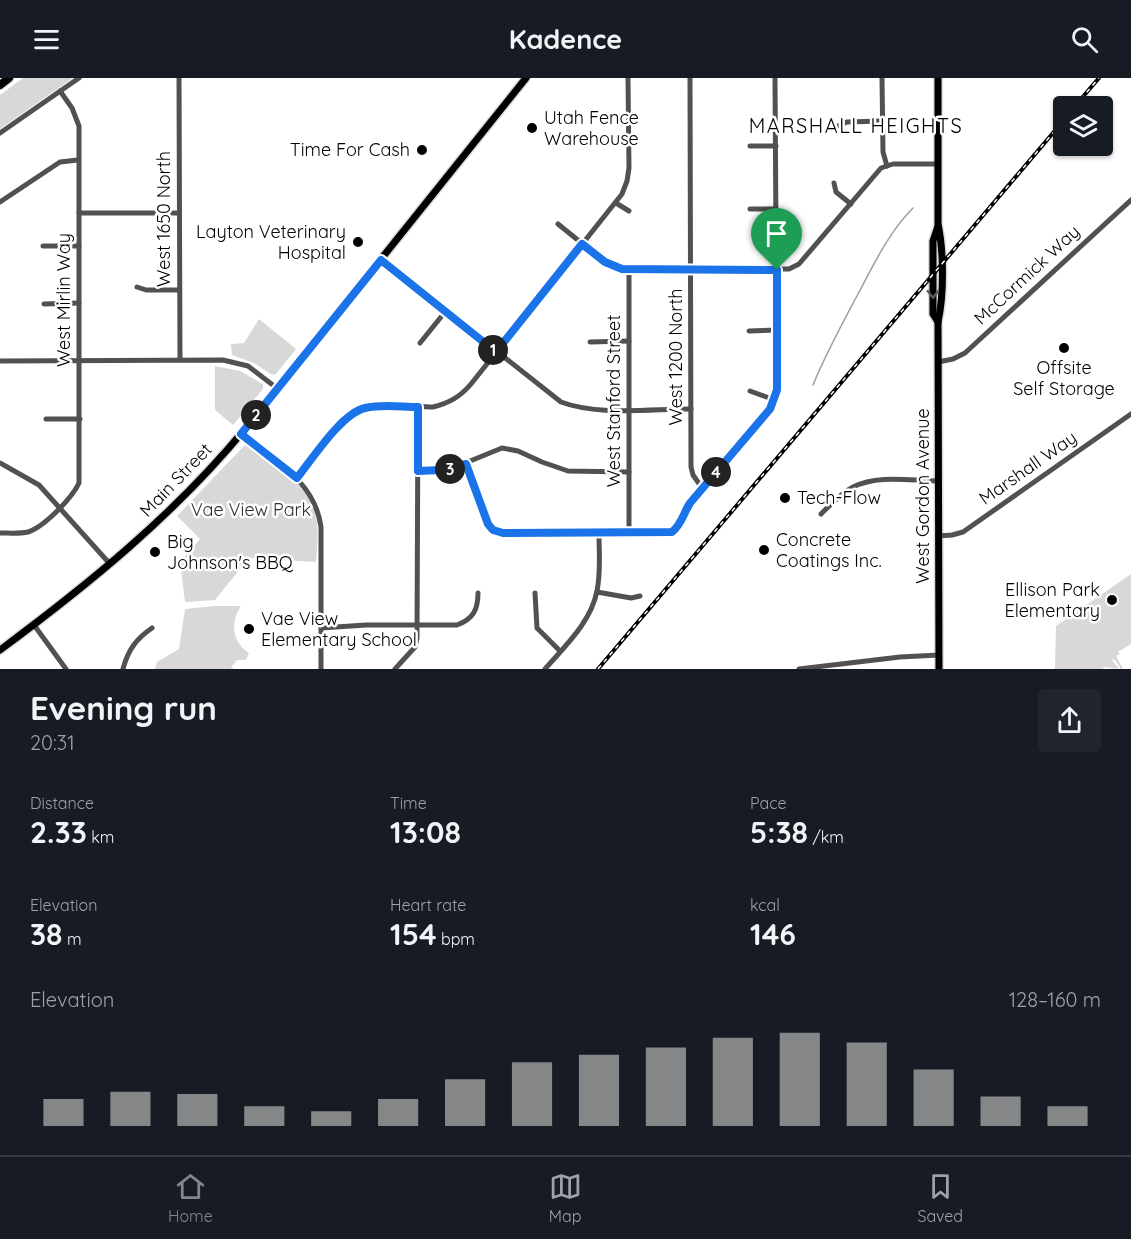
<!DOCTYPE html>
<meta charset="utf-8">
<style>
:root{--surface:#171b24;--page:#20242c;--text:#f1f3f6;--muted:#9ea1a6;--line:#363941;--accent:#858687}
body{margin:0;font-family:Quicksand,sans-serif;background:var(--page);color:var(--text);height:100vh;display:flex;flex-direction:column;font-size:22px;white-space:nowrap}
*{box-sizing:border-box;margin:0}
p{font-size:20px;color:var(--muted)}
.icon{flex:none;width:33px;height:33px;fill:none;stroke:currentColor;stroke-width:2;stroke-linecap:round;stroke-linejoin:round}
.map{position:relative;height:591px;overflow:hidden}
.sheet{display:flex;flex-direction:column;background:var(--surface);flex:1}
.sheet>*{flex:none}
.fabs{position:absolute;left:1053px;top:18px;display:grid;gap:12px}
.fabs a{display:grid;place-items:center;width:60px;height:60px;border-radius:6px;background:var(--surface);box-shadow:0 2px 4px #0004;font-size:30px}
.pin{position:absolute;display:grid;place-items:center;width:51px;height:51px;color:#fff;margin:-62px -26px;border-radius:50% 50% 50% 0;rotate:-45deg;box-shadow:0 0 6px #0007}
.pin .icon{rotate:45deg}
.km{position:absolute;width:30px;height:30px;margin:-15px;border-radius:50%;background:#222;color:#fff;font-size:16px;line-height:30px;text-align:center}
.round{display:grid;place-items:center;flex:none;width:63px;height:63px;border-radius:6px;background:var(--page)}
.overview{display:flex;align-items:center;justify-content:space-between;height:102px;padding:0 30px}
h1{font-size:33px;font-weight:700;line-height:45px}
.figures{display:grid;grid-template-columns:repeat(3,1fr);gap:9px;height:102px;padding:6px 30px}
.figures div{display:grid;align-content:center}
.figures b{font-size:30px;font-weight:700}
.figures small{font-size:16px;font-weight:400}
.figures p{font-size:16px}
.chart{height:168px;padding:12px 30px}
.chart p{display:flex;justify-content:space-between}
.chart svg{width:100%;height:108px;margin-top:6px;stroke:var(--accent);stroke-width:6}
header{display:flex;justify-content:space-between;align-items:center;height:78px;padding:0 30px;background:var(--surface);font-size:27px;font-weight:700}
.dock{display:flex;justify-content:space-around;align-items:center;height:84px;border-top:2px solid var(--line);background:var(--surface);font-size:16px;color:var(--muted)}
.dock a{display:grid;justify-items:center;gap:3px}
.dock .current{color:var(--accent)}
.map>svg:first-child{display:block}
.green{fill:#d8d8d8}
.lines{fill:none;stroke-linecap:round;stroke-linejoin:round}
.stream{stroke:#9f9f9f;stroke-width:1.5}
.major-casing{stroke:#dbdbdb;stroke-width:10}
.highway-casing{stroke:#dbdbdb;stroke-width:11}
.minor{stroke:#515151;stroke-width:5}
.major{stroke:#000;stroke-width:7}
.highway{stroke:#000;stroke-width:8}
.rail-casing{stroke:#000;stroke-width:4}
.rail{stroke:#fff;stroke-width:1.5;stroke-dasharray:4.5;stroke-linecap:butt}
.oneway{stroke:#595959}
.route-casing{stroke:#fff;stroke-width:12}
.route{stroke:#1a73e8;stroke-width:8}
.poi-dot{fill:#000;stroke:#fff;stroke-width:2}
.labels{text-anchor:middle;stroke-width:5;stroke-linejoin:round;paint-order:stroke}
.poi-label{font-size:18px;fill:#000;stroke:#fff;text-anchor:start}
.street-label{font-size:18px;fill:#000;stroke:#fff}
.park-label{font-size:18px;fill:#2f2f2f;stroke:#fff}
.neighbourhood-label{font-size:20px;letter-spacing:1.5px;fill:#000;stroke:#fff}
</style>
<header><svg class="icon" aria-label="menu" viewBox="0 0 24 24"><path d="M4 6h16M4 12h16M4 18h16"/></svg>Kadence<svg class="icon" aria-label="search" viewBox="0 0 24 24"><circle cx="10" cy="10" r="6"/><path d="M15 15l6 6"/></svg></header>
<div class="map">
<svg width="1131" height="591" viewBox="0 0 1131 591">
<rect width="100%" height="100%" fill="#fff"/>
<g class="green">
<polygon points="23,0 73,0 0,51 0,17"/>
<polygon points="259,241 296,271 276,296 272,297 254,285 232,277 231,266 244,265"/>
<polygon points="215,288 240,293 263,306 263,311 233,347 215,332"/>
<path d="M245,367C271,386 308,404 316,438C319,452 317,469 316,484L249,480L215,522L185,524L180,484L200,461L177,438Z"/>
<polygon points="1131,496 1131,566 1118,574 1120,576 1116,578 1123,591 1121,591 1114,581 1112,582 1119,591 1104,589 1103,591 1055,591 1056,548"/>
<path d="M215,528H241C230,544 232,564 249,575L246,582H237L231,589L234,591H155L157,584L179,571L185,531Z"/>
</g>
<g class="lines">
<path class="stream" d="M813,307C826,275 842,246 858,216C874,186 889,154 913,130"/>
<g class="major-casing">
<g id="major">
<path d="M938,0V146C944,175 944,216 938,244L939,591"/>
<polyline points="938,148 933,163 933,236 938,244"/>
<path d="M0,572C89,506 174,437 245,351L526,0"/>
</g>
</g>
<g class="highway-casing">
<polyline id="highway" points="0,7 9,0"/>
</g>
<g class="minor">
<polyline points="179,0 180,282"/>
<polyline points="690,0 691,389 693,397 702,410"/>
<polyline points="882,0 883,74 887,88"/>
<polyline points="838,48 847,44 882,43"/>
<polyline points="0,55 79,0"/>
<polyline points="750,68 776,68"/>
<polyline points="834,105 836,114 851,126"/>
<polyline points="0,124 60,84 78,82"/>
<polyline points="616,125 629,133"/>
<polyline points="750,131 776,131"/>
<polyline points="79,135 179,135"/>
<polyline points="558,146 605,184 622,191 789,191 799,186 881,90 893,86 938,86"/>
<polyline points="43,168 79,168"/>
<path d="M381,182L561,324C598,338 651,331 691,331"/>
<polyline points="629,192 629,455"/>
<polyline points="137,209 146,212 179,212"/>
<polyline points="44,226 79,225"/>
<polyline points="749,253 777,252"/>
<polyline points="590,264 629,263"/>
<polyline points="420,265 445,234"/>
<polyline points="0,283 223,282 248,288 278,311"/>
<polyline points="938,284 953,281 965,275 1131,122"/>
<polyline points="750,313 775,322"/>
<polyline points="46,341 80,341"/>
<path d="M241,356C274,382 315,403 321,449V591"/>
<polyline points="0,385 39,407 110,486"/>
<path d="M466,386L488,446L493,452L503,455L664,456C684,452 679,440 689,426C713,393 743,362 770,331L777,313L775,0"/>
<polyline points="418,393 453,390 502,370 518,373 542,384 568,393 629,394"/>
<path d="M297,400C312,381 341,337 364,330C383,325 413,329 433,329C449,325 460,319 471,306L622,116L627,103L629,90L628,0"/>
<path d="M821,436C831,426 840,416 853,409C878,396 912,403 938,403"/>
<path d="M0,455C9,455 19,456 28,454C44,449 72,420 79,405V48L72,30L60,13"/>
<polyline points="938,458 952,457 963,454 1131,336"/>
<polyline points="597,514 631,520 640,518"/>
<polyline points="535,515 537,550 560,573"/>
<polyline points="34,547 66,591"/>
<path d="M321,550L366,547H457C473,541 478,532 478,515"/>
<path d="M123,591C128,572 136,561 152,550"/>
<polyline points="395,591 415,569 417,560 418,329"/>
<path d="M545,591C565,568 591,544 597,513C601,494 599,475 599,456"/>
<polyline points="799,591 900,579 939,577"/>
</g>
<use href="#major" class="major"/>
<use href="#highway" class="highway"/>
<g class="rail-casing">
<g id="rail">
<polyline points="1075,28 1099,0"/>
<polyline points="598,591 1064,42"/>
</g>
</g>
<use href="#rail" class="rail"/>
</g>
<defs><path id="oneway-chevron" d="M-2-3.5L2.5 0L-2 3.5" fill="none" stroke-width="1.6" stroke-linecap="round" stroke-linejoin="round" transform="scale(1.5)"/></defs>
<use class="oneway" href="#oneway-chevron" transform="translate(933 216) rotate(89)"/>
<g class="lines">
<g class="route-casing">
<path id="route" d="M582,166L605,184L622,191L777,192V312L770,331L690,425C683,436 682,446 672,454L503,455L493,452L488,446L466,386L441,392L418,393V329C401,329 382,326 365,330C342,335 313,380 297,400L241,356L381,182L496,274Z"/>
</g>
<use href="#route" class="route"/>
</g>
<g class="poi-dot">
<circle cx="532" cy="50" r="6"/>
<circle cx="422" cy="72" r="6"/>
<circle cx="358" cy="164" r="6"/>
<circle cx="1064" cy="270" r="6"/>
<circle cx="785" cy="420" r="6"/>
<circle cx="764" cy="472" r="6"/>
<circle cx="155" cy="474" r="6"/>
<circle cx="1112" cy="522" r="6"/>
<circle cx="249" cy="551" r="6"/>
</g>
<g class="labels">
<g class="poi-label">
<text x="544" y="46">Utah Fence<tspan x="544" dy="21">Warehouse</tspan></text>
<text x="410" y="78" text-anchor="end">Time For Cash</text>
<text x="346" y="160" text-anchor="end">Layton Veterinary<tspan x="346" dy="21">Hospital</tspan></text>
<text x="1064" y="296" text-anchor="middle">Offsite<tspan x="1064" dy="21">Self Storage</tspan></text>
<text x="797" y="426">Tech-Flow</text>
<text x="776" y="468">Concrete<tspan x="776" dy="21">Coatings Inc.</tspan></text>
<text x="167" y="470">Big<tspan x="167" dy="21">Johnson's BBQ</tspan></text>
<text x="1100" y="518" text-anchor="end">Ellison Park<tspan x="1100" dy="21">Elementary</tspan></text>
<text x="261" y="547">Vae View<tspan x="261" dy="21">Elementary School</tspan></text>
</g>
<g class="street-label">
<text transform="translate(164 141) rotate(-90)" y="6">West 1650 North</text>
<text transform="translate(1027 197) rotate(-43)" y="6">McCormick Way</text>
<text transform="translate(64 222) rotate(-90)" y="6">West Mirlin Way</text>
<text transform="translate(676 279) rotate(-90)" y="6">West 1200 North</text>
<text transform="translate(614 323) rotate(-90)" y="6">West Stanford Street</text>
<text transform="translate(1028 390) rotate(-35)" y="6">Marshall Way</text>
<text transform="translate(176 402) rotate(-46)" y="6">Main Street</text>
<text transform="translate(923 418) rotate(-90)" y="6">West Gordon Avenue</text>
</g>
<g class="park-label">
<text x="251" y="438">Vae View Park</text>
</g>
<g class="neighbourhood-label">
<text x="856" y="55">MARSHALL HEIGHTS</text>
</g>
</g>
</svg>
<div class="fabs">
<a><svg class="icon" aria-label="layers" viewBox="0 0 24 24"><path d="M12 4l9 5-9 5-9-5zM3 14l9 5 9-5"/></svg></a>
</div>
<div class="pin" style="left:777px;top:192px;background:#1e9e55"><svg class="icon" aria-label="arrive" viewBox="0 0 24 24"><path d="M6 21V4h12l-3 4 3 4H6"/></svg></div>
<b class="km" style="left:493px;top:272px">1</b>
<b class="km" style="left:256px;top:337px">2</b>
<b class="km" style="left:450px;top:391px">3</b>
<b class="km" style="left:716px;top:394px">4</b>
</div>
<section class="sheet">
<div class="overview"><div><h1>Evening run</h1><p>20:31</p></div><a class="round"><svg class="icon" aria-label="share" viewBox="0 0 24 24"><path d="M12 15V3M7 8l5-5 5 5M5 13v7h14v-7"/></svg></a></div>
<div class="figures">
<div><p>Distance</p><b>2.33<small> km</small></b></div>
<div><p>Time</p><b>13:08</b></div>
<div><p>Pace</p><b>5:38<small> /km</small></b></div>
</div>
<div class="figures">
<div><p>Elevation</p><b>38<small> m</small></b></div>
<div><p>Heart rate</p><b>154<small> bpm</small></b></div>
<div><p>kcal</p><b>146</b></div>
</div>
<div class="chart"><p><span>Elevation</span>128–160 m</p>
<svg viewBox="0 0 160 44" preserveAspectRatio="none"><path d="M5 44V33M15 44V30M25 44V31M35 44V36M45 44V38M55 44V33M65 44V25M75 44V18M85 44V15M95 44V12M105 44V8M115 44V6M125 44V10M135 44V21M145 44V32M155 44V36"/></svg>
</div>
</section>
<nav class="dock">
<a class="current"><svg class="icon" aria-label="home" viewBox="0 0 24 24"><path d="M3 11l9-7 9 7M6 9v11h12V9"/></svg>Home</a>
<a><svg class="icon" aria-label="map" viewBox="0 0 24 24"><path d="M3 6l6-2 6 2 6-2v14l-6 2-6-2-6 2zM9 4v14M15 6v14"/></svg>Map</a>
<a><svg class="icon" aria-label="saved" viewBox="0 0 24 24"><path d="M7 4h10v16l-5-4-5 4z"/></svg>Saved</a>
</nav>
